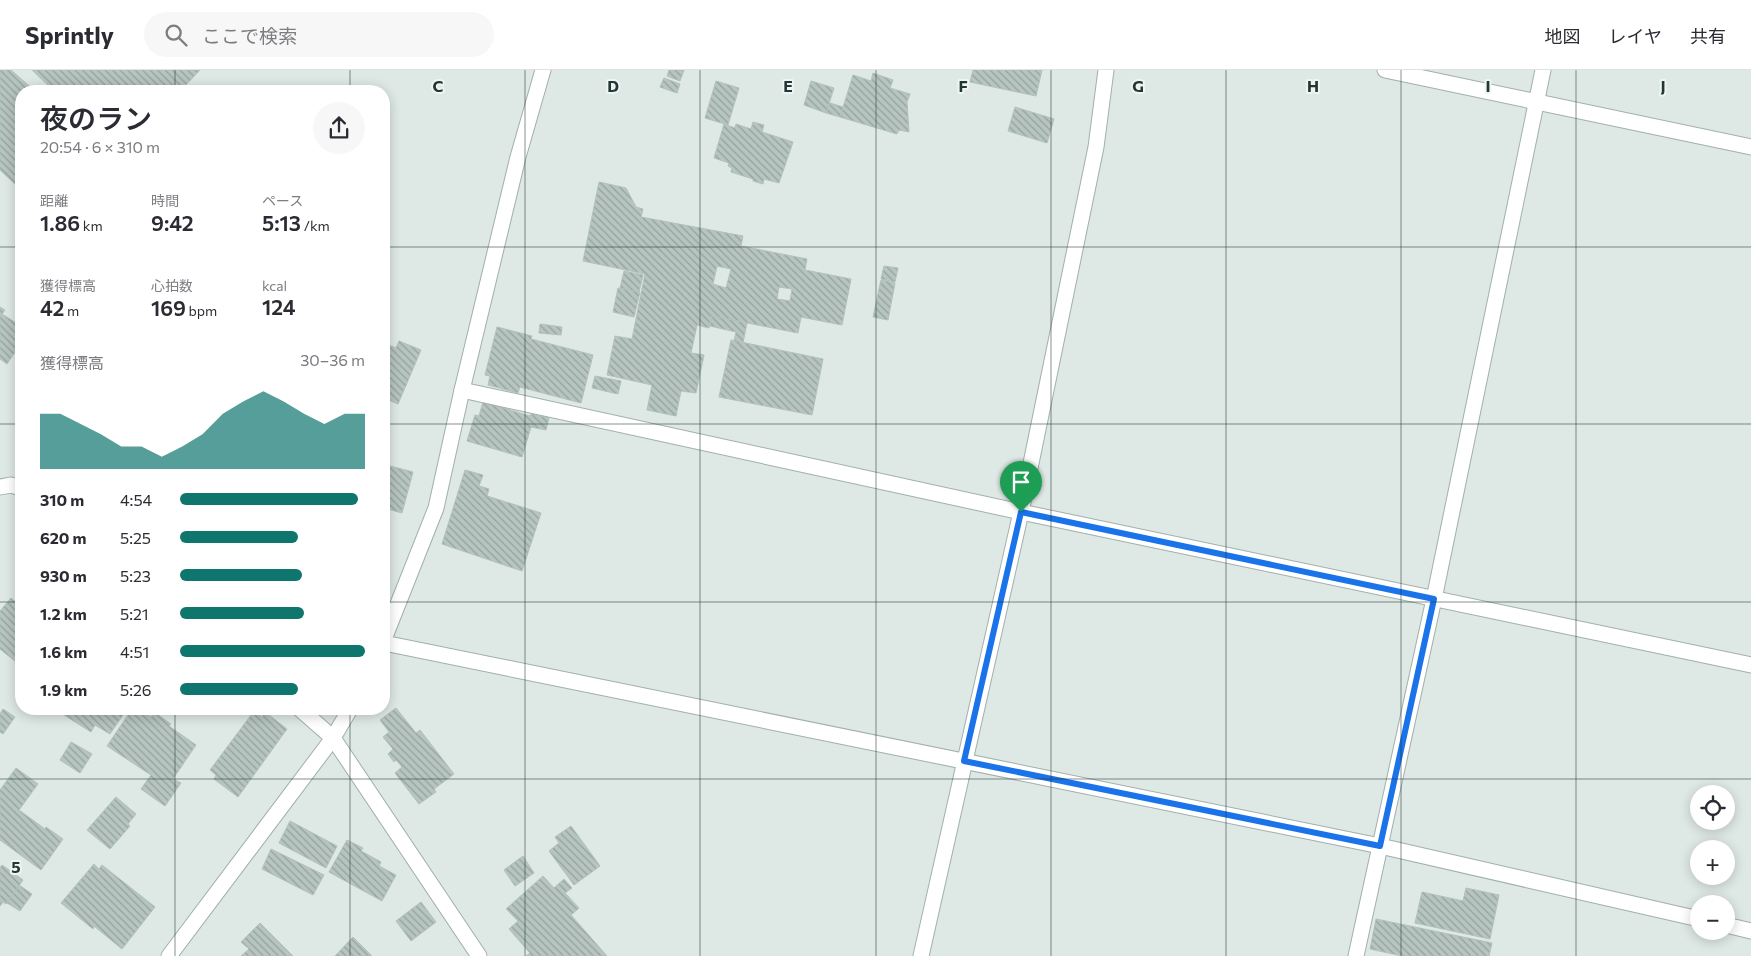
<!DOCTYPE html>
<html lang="ja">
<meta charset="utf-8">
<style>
:root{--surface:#fff;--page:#f7f7f7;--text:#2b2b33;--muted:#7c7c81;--line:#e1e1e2;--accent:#0f766e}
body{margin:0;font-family:Commissioner,"Noto Sans JP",sans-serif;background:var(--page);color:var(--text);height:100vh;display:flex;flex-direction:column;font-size:19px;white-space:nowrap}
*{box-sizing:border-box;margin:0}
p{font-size:16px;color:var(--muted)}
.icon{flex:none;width:28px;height:28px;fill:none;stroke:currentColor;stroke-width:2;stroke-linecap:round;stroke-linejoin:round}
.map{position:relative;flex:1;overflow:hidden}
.sheet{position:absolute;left:15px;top:15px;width:375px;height:630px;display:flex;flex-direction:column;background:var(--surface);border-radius:20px;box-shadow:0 2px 12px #0003}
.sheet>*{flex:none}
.fabs{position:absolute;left:1690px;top:715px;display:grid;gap:10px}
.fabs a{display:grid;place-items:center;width:45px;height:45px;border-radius:50%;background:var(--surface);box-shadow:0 2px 12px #0003;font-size:25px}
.pin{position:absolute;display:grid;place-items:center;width:42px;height:42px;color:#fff;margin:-51px -21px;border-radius:50% 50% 50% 0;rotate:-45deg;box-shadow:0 0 5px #0007}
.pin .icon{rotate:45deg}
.round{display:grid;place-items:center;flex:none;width:52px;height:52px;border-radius:26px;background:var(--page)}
.head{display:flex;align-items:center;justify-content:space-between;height:85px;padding:0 25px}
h1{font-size:28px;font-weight:600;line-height:38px}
.stats{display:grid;grid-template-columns:repeat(3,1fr);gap:8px;height:85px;padding:5px 25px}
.stats div{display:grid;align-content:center}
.stats b{font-size:21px;font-weight:600}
.stats small{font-size:14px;font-weight:400}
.stats p{font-size:14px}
.chart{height:140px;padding:10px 25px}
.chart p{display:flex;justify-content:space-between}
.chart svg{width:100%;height:90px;margin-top:5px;fill:var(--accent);opacity:.7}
ul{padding:0 25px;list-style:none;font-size:16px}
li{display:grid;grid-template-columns:80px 60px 1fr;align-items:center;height:38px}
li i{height:12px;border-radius:6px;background:var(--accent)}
header{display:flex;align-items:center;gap:30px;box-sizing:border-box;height:70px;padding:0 25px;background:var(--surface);border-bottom:1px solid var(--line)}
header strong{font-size:24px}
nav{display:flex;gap:28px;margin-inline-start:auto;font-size:18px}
.search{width:350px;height:45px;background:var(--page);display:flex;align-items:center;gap:12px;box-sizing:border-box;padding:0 18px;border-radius:28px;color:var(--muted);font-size:19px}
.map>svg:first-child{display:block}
.building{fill:url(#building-back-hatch);stroke:#b2c1bd;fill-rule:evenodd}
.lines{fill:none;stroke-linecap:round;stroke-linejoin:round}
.minor-casing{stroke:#a2afac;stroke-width:17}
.minor{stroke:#fff;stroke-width:15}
.route-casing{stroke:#fff;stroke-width:10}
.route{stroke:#1a73e8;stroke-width:6}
.grid{fill:none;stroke:#223633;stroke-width:1;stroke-opacity:0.55}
.grid-label{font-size:16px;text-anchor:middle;font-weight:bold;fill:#223633;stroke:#eef5f3;stroke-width:4;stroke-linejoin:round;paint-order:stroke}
</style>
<header>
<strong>Sprintly</strong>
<div class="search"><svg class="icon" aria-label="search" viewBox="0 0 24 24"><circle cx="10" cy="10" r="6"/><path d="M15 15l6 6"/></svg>ここで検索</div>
<nav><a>地図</a><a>レイヤ</a><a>共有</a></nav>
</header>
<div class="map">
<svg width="1751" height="886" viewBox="0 0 1751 886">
<defs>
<pattern id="building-back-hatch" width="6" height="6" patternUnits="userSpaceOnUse" patternTransform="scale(1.25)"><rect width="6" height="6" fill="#b7c5c1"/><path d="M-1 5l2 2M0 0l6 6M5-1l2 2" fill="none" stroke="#94a19d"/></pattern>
</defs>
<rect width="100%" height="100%" fill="#dee8e5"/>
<g class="building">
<polygon points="0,0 11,0 35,21 21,21 21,109 16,115 0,100"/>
<polygon points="32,0 200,0 183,18 186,21 54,21"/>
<polygon points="669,0 684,0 680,11 667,6"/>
<polygon points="973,0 1042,0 1036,26 970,12"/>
<polygon points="873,3 893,10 890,18 910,24 907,32 909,62 899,60 897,64 840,47 853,5 871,11"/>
<polygon points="664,8 680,14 677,23 660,17"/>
<polygon points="716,11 739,18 728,55 705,48"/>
<polygon points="811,11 834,18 826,43 804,35"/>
<polygon points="830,33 843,37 840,47 826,43"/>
<polygon points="1015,37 1054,49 1047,73 1008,61"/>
<polygon points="753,52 764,55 762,62 793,72 779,113 764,109 763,114 753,111 753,109 731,102 732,98 728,96 729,93 714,88 724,54 735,58 736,54 751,59"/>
<path d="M599,112L626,118L636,137L643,139L641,147L743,166L741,176L807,189L805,200L851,209L842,255L801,247L798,263L712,246L709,258L697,255L691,283L704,285L696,323L681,321L676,346L647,340L652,315L607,305L615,266L632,269L645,204L583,191ZM717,196L731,199L726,218L713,214ZM779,217L792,219L790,231L777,229Z"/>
<polygon points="884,196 898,198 895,212 881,209"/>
<polygon points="624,201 643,205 639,222 620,218"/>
<polygon points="881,210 895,213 888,250 873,247"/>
<polygon points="618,218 640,222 634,247 613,242"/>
<polygon points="0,237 5,240 2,244 21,256 21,273 7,294 0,289"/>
<polygon points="712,246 747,253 743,273 734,271 736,262 710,256"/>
<polygon points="540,254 562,257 561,265 539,263"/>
<polygon points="497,257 532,266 531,269 593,285 581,333 520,317 518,323 488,315 490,306 485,305"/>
<polygon points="731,270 823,289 812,345 719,327"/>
<polygon points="399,271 421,280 398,334 384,328 384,273 396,278"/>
<polygon points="595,306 621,311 618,324 592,318"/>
<polygon points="483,332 530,346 531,344 549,348 546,360 531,357 522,387 467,371 475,345 479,346"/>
<polygon points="390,396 413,402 402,443 384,438 384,418"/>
<polygon points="465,400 483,405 479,416 489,419 487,426 541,443 522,501 442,474"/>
<polygon points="11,528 21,537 21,596 0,579 0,541"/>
<polygon points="396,638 416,663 420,660 454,704 434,719 436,722 419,734 395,703 402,697 396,690 394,692 388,684 393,679 383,667 389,662 380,650"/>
<polygon points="3,639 15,647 3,664 0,662 0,644"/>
<polygon points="64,639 127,639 110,664 95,655 91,662 61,643"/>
<polygon points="132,639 139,639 151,647 154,642 171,654 169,656 196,675 173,709 181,713 165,736 141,719 151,705 107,676"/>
<polygon points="254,641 262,647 265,642 287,659 238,727 214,709 216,705 210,700"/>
<polygon points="71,672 92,684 80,703 60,690"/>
<polygon points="16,698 38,714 19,740 45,759 46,757 63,769 41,800 0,770 0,720"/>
<polygon points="116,727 136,744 128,754 130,756 110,779 87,760"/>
<polygon points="290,751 337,776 326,798 279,773"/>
<polygon points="571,756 600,796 574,815 549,781 559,773 555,767"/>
<polygon points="347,770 363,778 361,781 381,792 379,796 396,805 382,831 329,802"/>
<polygon points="271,779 324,805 313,825 262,799"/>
<polygon points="523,786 534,803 515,816 504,800"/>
<polygon points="94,794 99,799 102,795 155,837 122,879 94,856 93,859 61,833"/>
<polygon points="2,795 23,810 6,834 3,832 0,836 0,798"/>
<polygon points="543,806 554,818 564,809 572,818 565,823 579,838 571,845 607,886 526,886 530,883 509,859 518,851 506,839"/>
<polygon points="19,815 32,824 20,841 7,833"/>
<polygon points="1466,818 1499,825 1490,869 1415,853 1422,822 1463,831"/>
<polygon points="421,832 436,852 411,871 396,851"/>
<polygon points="1376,849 1492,873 1489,886 1402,886 1370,879"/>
<polygon points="260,853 293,886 241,886 249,879 241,872"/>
<polygon points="353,867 372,886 335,886"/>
</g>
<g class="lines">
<g class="minor-casing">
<g id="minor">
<polyline points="1385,0 1751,77"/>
<polyline points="462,320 1021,442 1751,595"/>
<polyline points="0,417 11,415 21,418"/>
<polyline points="384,569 436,438 462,320 518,87 543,0"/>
<polyline points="384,573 1380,776 1699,849"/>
<polyline points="300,639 333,668 479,886"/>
<polyline points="1726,855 1751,861"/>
<polyline points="169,886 333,668 350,639"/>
<polyline points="921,886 1021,442 1096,77 1106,0"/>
<polyline points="1356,886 1434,529 1543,0"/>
</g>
</g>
<use href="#minor" class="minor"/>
</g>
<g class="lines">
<g class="route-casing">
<polygon id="route" points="1021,442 1434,529 1380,776 964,691"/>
</g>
<use href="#route" class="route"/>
</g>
<path class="grid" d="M175,0V21M350,0V21M525,0V886M700,0V886M876,0V886M1051,0V886M1226,0V886M1401,0V886M1576,0V886M0,177H21M384,177H1751M0,354H21M384,354H1751M0,532H21M384,532H1751M175,639V886M350,639V886M0,709H1751"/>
<g class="grid-label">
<text x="438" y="22">C</text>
<text x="613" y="22">D</text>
<text x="788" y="22">E</text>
<text x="963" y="22">F</text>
<text x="1138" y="22">G</text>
<text x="1313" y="22">H</text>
<text x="1488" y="22">I</text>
<text x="1663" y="22">J</text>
<text x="16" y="803">5</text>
</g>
</svg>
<div class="fabs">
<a><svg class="icon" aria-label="locate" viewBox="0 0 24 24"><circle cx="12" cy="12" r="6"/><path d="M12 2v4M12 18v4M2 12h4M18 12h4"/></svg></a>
<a>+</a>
<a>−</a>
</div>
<div class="pin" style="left:1021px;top:442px;background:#1e9e55"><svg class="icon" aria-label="arrive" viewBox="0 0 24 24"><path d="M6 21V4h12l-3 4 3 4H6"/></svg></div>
<section class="sheet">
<div class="head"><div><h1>夜のラン</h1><p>20:54 · 6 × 310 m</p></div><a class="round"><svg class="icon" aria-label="share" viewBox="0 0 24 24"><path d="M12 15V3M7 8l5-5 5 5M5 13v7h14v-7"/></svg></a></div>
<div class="stats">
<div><p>距離</p><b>1.86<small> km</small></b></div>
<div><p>時間</p><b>9:42</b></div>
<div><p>ペース</p><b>5:13<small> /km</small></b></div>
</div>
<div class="stats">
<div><p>獲得標高</p><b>42<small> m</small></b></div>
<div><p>心拍数</p><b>169<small> bpm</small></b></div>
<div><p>kcal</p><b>124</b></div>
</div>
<div class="chart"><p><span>獲得標高</span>30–36 m</p>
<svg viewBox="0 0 160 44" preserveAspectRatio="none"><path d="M0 44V17L10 17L20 22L30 27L40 33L50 33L60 38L70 33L80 27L90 17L100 11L110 6L120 11L130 17L140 22L150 17L160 17V44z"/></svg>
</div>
<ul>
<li><b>310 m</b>4:54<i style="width:96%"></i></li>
<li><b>620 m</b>5:25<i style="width:64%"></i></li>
<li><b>930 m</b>5:23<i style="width:66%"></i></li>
<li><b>1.2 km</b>5:21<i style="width:67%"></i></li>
<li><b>1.6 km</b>4:51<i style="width:100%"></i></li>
<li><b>1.9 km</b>5:26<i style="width:64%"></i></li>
</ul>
</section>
</div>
